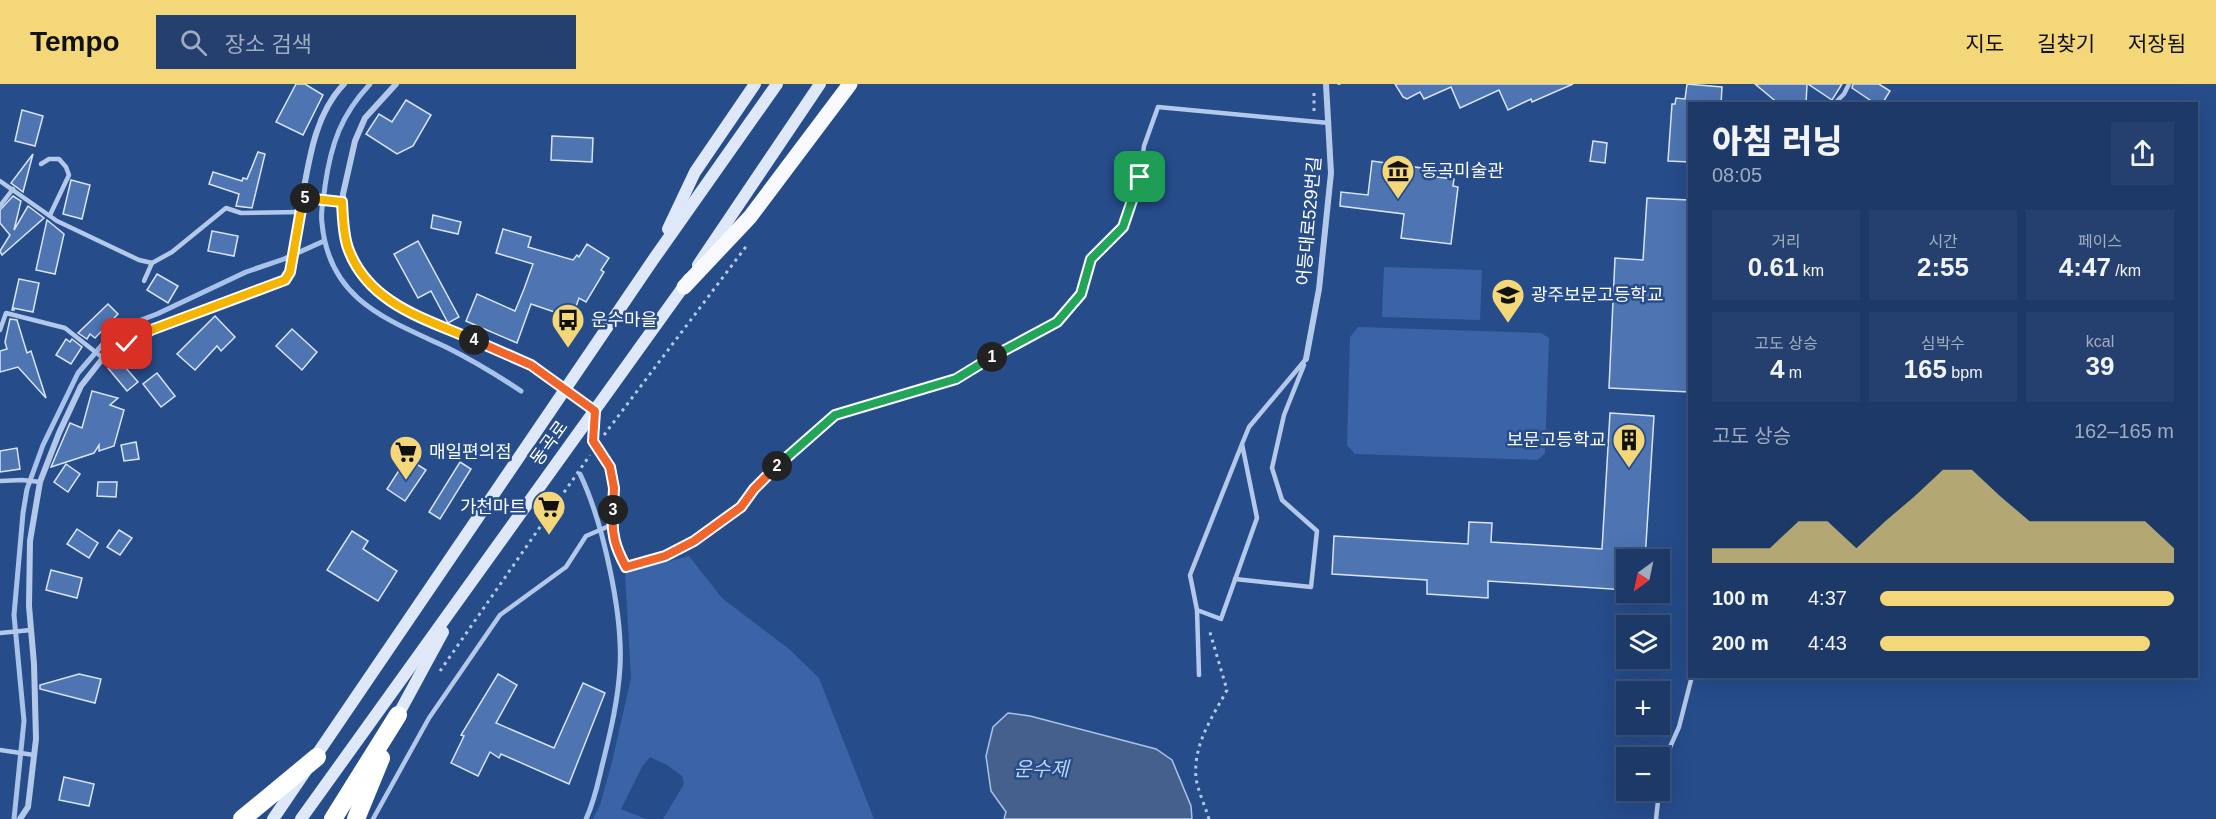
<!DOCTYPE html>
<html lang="ko">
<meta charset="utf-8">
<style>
:root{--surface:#1c3968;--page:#25406e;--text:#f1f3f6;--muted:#a0acc0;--line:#3a537c;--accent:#f3d778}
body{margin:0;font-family:Arial,"Noto Sans KR",sans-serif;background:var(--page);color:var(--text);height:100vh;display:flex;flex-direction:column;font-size:22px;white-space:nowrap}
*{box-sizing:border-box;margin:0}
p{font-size:20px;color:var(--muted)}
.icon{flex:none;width:33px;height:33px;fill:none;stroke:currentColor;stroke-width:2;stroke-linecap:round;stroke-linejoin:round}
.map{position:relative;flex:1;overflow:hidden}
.panel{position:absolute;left:1688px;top:18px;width:510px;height:576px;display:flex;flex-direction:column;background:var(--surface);border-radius:0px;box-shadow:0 6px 24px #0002,0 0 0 2px var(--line)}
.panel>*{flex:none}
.needle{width:39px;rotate:213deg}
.controls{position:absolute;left:1616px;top:465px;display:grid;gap:12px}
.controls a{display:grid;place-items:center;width:54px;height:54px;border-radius:0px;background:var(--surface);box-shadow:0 6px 24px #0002,0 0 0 2px var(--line);font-size:30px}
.pin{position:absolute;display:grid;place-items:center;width:51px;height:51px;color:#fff;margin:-26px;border-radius:12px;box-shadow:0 3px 9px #0006}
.km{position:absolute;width:30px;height:30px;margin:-15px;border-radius:50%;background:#222;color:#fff;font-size:16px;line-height:30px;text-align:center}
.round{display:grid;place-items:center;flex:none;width:63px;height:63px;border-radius:0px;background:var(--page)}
.head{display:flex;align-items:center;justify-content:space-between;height:102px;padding:0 24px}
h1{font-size:33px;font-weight:800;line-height:45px}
.figures{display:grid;grid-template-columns:repeat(3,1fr);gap:9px;height:102px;padding:6px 24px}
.figures div{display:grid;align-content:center;border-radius:0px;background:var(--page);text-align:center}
.figures b{font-size:26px;font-weight:800}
.figures small{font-size:16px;font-weight:400}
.figures p{font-size:16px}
.chart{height:168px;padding:12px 24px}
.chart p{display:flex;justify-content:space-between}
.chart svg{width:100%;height:108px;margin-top:6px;fill:var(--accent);opacity:.7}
ul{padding:0 24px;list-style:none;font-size:20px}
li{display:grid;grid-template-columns:96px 72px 1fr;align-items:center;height:45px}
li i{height:15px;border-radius:8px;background:var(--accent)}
header{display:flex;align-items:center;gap:36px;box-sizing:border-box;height:84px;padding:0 30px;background:var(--accent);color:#111}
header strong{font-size:28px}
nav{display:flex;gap:33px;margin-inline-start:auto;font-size:21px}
.search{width:420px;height:54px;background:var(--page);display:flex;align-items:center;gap:15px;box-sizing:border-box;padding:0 21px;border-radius:0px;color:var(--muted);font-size:22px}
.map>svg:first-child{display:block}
.green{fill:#3a64a7}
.water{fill:#46608d;stroke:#a8c3ea;stroke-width:1.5}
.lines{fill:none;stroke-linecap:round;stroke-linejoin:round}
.stream{stroke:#a8c3ea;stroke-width:5}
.building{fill:#4e75b2;stroke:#d8e4f7;stroke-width:1.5}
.path{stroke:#b4c9ea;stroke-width:3;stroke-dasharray:3 4.5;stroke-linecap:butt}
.lane{stroke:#b4c9ea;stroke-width:4.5}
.street{stroke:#b4c9ea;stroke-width:6}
.secondary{stroke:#dee8f8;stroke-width:12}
.primary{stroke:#f7f9fe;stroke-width:15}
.highway{stroke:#fff;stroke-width:18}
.split-1-casing{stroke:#fff;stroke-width:12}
.split-2-casing{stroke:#fff;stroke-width:12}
.split-3-casing{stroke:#fff;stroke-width:12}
.split-4-casing{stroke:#fff;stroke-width:12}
.split-5-casing{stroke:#fff;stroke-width:12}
.split-6-casing{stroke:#fff;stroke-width:12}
.split-1{stroke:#22a559;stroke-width:8}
.split-2{stroke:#22a559;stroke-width:8}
.split-3{stroke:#f0652b;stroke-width:8}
.split-4{stroke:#f0652b;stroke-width:8}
.split-5{stroke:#f5b400;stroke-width:8}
.split-6{stroke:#f5b400;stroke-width:8}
.labels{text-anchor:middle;stroke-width:5;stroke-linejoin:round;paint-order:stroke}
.poi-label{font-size:18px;fill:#fff;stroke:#264c8a;text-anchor:start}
.street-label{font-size:18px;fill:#fff;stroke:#264c8a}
.water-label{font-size:20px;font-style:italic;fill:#bfd3f1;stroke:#264c8a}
</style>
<header>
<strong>Tempo</strong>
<div class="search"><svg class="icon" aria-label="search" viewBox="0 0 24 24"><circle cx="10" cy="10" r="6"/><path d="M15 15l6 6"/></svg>장소 검색</div>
<nav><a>지도</a><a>길찾기</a><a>저장됨</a></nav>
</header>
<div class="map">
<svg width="2216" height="735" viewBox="0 0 2216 735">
<rect width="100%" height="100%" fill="#264c8a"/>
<g class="green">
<polygon points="1384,183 1482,186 1480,236 1382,233"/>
<polygon points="1358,243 1541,249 1549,254 1545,369 1538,376 1355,370 1347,361 1350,253"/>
<polygon points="689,472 722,514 789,565 819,594 874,735 663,735 684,700 682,692 667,681 650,673 642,683 621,725 646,735 593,735 600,721 612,678 631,594 625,489"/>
</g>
<polygon class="water" points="1008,629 1030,632 1156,665 1172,676 1191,722 1192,735 1004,735 1006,728 991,707 986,672 993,643"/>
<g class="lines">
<g class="stream">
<path d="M370,0C341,31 331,60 325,102C324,114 320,127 322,139C329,216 386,235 446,263C472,276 497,291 521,307"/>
<path d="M580,390C603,438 623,530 620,583C618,616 611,646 603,678C598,698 595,716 586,735"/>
<polyline points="14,735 24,637 14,531 23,429 27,405 43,361 78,289 115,246 157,230 246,188 284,175 324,157"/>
</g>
</g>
<g class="building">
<polygon points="296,0 305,0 323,11 303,51 276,38"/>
<polygon points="1395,0 1573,0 1532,18 1531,15 1508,26 1499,6 1460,24 1451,3 1424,15 1420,8 1407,15 1403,13"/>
<polygon points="1687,0 1722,3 1721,20 1689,20 1689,78 1668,77 1672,20 1675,20 1676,14 1685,15"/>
<polygon points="1755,0 1807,0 1806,20 1779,20"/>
<polygon points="1808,0 1842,0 1832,16"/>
<polygon points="1853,0 1879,0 1890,7 1882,20 1876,20 1852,4"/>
<polygon points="406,16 431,31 413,62 397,70 366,50 379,30 392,38"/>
<polygon points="22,26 43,32 35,62 15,57"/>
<polygon points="552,52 593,54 592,78 551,76"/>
<polygon points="1593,57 1607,59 1605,79 1590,77"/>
<polygon points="258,68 265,70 252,124 236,122 239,110 209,100 213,88 242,97 243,94 247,95"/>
<polygon points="33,70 23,108 11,99"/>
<polygon points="1372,77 1429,85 1428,92 1454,95 1453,102 1458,103 1451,160 1401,154 1404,130 1340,122 1341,108 1368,111"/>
<polygon points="71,96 90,101 82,135 63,130"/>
<polygon points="13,112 21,117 14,146 28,122 44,134 2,171 0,167 10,151 0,139 0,126"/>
<polygon points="1647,114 1689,116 1689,308 1609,304 1615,174 1643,176"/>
<polygon points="433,131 461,138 458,150 431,144"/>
<polygon points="47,136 64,150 55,190 36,186"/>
<polygon points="503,145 531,153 528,163 573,176 577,171 579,173 587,160 609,174 601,186 604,188 586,218 579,214 572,234 531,220 517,259 466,237 477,210 515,227 524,205 533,180 496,169"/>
<polygon points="212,147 238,152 234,172 208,167"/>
<polygon points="418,157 459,233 448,239 431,207 418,214 394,170"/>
<polygon points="157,190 178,202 168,219 147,206"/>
<polygon points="19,195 39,199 33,228 13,224 14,226 12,226"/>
<polygon points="108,220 118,230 95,254 90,250 87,255 78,249"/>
<polygon points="215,232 235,253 221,267 217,262 195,286 177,270"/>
<polygon points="10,235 17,236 27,269 31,267 46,314 18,283 0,288 0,267 7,265 5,258"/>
<polygon points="292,245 317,268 302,286 276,262"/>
<polygon points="66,255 70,258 72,255 82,263 71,280 56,271"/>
<polygon points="118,275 138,298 127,307 108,284"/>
<polygon points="157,289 175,312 161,323 143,300"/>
<polygon points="92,307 118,314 110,321 124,326 114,362 99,367 99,361 94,369 51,383 70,339 82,344"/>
<polygon points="1610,329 1654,332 1645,476 1626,476 1626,506 1488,497 1488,514 1427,510 1427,496 1332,490 1334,452 1468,460 1469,438 1492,439 1491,458 1602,465"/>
<polygon points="136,358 139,375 124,377 121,361"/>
<polygon points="17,364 20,385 0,388 0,367"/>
<polygon points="407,374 426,386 405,417 387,405"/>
<polygon points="460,378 471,385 440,435 429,428"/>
<polygon points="66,380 80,390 68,408 54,398"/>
<polygon points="98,398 117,398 116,413 97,412"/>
<polygon points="77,445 98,459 89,474 67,460"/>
<polygon points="119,446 132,454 120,471 107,463"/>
<polygon points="352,447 368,457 363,465 397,487 378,517 327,486"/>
<polygon points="51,486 82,494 77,514 46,506"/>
<polygon points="79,590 101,595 95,619 40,605 40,601"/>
<polygon points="498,590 517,601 496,639 554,664 583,599 605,609 569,700 501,670 499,674 490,668 478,692 451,679 464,652 461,651"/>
<polygon points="64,693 94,700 89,722 59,716"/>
</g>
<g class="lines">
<g class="path">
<polyline points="1339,0 1339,1"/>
<polyline points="1314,9 1314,29"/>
<polyline points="604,351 748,160"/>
<polyline points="440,587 590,371"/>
<path d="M1209,735C1205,722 1198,707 1196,694C1193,660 1212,634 1227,606L1209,545"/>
</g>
<g class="lane">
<polyline points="1834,20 1844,10 1849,0"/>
<polyline points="41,80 49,75 59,75 66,83 69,91 50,131"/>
<polyline points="0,97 57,137 139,176 152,179 172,168 226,124 241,129 300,128"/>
<polyline points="0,122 13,105"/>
<polyline points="144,197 152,179"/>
<polyline points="0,246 6,229 65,244 103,274"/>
<polyline points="1242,360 1257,434 1221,535 1197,526 1190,491 1242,360 1249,343 1306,275"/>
<polyline points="0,397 22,396 40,398"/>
<polyline points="612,438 615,464 626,483 665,473 694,457 741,423 754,405 785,374 835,331 956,295 998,269 1057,238 1081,210 1091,175 1123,143 1140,93 1144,62 1158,23 1329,39"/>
<polyline points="1235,495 1311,503 1317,447 1282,416 1272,384 1284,331 1304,281"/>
<polyline points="1197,526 1199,591"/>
<polyline points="0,549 31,546"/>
<polyline points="0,666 34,671"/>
<polyline points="373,735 429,634 500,531 566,483 586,452 607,443 612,438 614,404 610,383 593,357 595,331"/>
<polyline points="1656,735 1662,681 1679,643 1692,592"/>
</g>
<g class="street">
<polyline points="396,0 365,34 355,57 343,110 344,144 349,165 364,194 376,208 397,222 531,281 594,326"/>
<polyline points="303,114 342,118"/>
<polyline points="1306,275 1319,205 1331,89 1326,0"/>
<path d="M20,735L28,723L36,655L34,580L29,522L30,457L40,398L59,349L81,302L103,274L151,246L285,196L290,188C293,163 298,140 302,115C309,76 315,30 344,0"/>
</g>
<g class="secondary">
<polyline points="668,145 695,88 755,0"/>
<polyline points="698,181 820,0"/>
<polyline points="398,631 443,548"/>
<polyline points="273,735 653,176 777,0"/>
<polyline points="301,735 689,195"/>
</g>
<polyline class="primary" points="684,203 750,133 850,0"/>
<g class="highway">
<polyline points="242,735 317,673"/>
<polyline points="333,735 398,631"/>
<polyline points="356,735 381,674"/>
</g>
</g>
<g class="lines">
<g class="split-1-casing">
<polyline id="split-1" points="992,273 1057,238 1081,210 1091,175 1123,143 1140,93"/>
</g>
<g class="split-2-casing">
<polyline id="split-2" points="777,382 835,331 956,295 992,273"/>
</g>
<g class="split-3-casing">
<path id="split-3" d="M613,426C611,449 615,463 626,483L665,472L694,457L741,423L754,405L777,382"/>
</g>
<g class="split-4-casing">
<polyline id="split-4" points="474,256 531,281 595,327 593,357 610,383 614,404 613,426"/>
</g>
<g class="split-5-casing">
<path id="split-5" d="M305,114L342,118C343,134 343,150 348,164C368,220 426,235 474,256"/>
</g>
<g class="split-6-casing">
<polyline id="split-6" points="127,260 151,246 285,196 290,188 303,114 305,114"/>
</g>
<use href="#split-1" class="split-1"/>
<use href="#split-2" class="split-2"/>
<use href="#split-3" class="split-3"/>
<use href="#split-4" class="split-4"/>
<use href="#split-5" class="split-5"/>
<use href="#split-6" class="split-6"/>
</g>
<defs>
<g id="museum-pin" transform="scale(1.725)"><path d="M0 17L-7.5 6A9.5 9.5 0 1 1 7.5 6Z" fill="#f3d778" stroke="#264c8a"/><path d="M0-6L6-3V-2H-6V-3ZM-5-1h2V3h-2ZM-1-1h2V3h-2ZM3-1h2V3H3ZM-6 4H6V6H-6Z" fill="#111"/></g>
<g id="school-pin" transform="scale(1.725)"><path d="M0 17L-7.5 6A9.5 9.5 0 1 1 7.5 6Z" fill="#f3d778" stroke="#264c8a"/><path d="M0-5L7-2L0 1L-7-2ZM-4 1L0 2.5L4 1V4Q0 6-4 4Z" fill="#111"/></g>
<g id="bus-pin" transform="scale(1.725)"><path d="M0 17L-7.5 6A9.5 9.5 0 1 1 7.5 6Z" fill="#f3d778" stroke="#264c8a"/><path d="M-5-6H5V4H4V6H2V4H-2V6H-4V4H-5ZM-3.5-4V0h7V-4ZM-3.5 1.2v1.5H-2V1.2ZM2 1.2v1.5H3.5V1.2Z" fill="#111"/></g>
<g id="building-pin" transform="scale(1.725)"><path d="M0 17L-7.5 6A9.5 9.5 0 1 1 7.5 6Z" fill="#f3d778" stroke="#264c8a"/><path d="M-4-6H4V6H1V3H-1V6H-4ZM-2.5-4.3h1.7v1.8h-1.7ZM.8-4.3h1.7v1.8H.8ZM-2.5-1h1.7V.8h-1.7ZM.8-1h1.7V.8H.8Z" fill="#111"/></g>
<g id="supermarket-pin" transform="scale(1.725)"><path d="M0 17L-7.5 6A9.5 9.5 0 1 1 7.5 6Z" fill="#f3d778" stroke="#264c8a"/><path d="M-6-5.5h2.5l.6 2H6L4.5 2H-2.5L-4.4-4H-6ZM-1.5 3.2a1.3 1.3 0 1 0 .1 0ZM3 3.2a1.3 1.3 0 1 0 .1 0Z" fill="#111"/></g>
</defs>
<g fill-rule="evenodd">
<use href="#museum-pin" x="1398" y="87"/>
<use href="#school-pin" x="1508" y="211"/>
<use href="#bus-pin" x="568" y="236"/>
<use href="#building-pin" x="1629" y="356"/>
<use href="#supermarket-pin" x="406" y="368"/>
<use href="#supermarket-pin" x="549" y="423"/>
</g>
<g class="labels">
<g class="poi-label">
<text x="1421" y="93">동곡미술관</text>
<text x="1531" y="217">광주보문고등학교</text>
<text x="591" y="242">운수마을</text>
<text x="1606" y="362" text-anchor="end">보문고등학교</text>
<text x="429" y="374">매일편의점</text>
<text x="526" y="429" text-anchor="end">가천마트</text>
</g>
<g class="street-label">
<text transform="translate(1309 137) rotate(-85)" y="6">어등대로529번길</text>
<text transform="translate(549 359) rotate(-54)" y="6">동곡로</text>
</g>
<g class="water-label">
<text x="1041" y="692">운수제</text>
</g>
</g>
</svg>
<div class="controls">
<a><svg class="needle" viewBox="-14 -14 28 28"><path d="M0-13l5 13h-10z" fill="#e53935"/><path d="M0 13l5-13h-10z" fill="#a0acc0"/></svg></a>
<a><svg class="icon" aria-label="layers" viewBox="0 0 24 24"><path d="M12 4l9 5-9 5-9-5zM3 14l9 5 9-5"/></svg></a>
<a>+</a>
<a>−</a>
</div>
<div class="pin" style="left:1140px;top:93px;background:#1e9e55"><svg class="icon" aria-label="arrive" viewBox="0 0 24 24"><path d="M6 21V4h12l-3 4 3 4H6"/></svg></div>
<div class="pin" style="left:127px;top:260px;background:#d93025"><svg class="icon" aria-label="check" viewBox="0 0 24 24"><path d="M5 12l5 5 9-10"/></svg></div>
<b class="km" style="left:992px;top:273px">1</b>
<b class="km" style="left:777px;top:382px">2</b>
<b class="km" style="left:613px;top:426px">3</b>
<b class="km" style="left:474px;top:256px">4</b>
<b class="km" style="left:305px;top:114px">5</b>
<section class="panel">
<div class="head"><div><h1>아침 러닝</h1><p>08:05</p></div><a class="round"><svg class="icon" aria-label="share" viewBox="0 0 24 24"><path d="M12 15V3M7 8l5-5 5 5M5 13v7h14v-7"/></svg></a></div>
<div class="figures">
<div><p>거리</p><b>0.61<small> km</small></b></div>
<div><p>시간</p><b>2:55</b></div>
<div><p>페이스</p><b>4:47<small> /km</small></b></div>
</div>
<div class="figures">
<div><p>고도 상승</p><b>4<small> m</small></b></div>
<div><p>심박수</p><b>165<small> bpm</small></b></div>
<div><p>kcal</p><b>39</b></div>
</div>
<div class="chart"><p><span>고도 상승</span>162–165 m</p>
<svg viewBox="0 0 160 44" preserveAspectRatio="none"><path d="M0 44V38L10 38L20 38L30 27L40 27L50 38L60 27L70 17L80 6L90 6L100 17L110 27L120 27L130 27L140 27L150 27L160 38V44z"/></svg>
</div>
<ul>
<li><b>100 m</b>4:37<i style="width:100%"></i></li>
<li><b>200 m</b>4:43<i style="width:92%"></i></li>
</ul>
</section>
</div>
